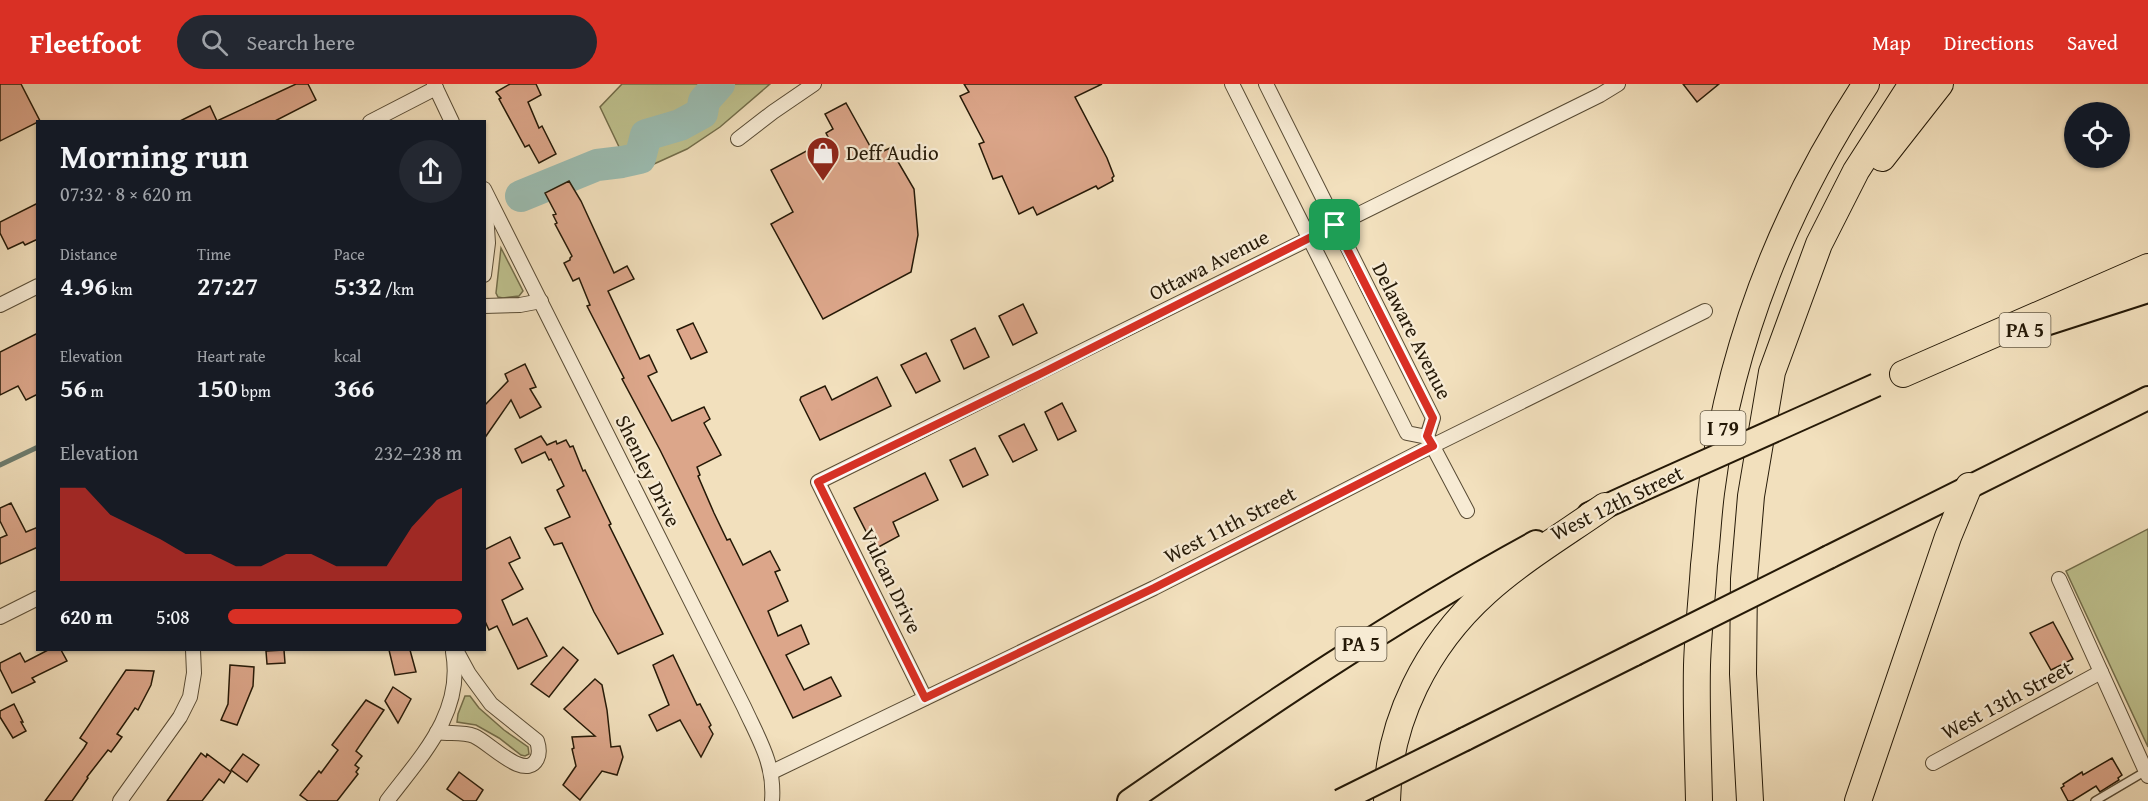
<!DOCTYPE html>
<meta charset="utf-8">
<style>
:root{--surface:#171b24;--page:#242831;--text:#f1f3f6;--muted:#9ea1a6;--accent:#d93025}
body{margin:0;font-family:"Gentium Book Plus",serif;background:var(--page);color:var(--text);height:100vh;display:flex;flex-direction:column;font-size:22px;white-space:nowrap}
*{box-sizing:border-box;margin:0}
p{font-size:20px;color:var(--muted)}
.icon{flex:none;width:33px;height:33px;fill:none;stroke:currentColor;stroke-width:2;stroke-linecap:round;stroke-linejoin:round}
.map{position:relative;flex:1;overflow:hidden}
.panel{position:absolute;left:36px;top:36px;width:450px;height:531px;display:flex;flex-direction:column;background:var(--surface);border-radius:0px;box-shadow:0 2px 4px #0004}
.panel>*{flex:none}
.tools{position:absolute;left:2064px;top:18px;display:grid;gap:12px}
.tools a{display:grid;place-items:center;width:66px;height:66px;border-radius:50%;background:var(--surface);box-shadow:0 2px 4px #0004;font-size:30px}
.pin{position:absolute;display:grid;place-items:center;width:51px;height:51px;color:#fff;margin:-26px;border-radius:12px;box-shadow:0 3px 9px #0006}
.round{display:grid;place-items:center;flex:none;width:63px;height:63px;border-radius:32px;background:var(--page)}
.summary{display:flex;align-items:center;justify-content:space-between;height:102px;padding:0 24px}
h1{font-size:33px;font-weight:800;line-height:45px}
.metrics{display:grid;grid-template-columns:repeat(3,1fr);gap:9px;height:102px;padding:6px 24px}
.metrics div{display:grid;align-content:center}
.metrics b{font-size:26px;font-weight:800}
.metrics small{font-size:16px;font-weight:400}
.metrics p{font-size:16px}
.chart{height:168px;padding:12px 24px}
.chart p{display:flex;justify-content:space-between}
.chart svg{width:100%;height:108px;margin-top:6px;fill:var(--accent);opacity:.7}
ul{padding:0 24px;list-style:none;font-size:20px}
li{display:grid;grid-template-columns:96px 72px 1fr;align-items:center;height:45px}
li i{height:15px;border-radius:8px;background:var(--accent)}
header{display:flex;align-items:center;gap:36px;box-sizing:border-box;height:84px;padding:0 30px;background:var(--accent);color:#fff}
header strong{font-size:28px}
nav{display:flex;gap:33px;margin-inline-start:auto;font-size:21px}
.search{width:420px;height:54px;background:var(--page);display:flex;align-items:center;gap:15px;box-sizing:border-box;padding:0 21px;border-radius:33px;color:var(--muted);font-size:22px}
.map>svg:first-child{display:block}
.green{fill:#bec18e;stroke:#726d4a;stroke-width:1.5}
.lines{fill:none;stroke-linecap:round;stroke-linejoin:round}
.stream{stroke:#6c7b6e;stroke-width:5}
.river{stroke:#9bbdb2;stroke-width:32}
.building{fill:#dca68a;stroke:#251907;stroke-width:1.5}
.lane-casing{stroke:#584b34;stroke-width:10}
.street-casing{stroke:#584b34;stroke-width:16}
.primary-casing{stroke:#251907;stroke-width:26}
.highway-casing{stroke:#251907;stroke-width:28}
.lane{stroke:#f7ebd4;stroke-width:7}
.street{stroke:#f7ebd4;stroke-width:14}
.primary{stroke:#f2e0bd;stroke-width:22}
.highway{stroke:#f2e0bd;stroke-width:26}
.primary-bridge-casing{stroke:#251907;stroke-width:26;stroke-linecap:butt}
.primary-bridge{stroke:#f2e0bd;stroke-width:22}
.route-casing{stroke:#fff;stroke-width:12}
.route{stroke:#d93025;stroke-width:8}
.labels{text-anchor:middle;stroke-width:4.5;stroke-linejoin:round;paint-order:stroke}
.shield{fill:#f7ebd4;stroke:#645844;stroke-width:1.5}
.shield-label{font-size:20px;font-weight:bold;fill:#251907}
.poi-label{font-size:21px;fill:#251907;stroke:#f7ebd4;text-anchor:start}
.street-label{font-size:21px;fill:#251907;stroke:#f7ebd4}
</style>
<header>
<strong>Fleetfoot</strong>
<div class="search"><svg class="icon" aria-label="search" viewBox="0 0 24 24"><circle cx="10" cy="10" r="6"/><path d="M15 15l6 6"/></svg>Search here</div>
<nav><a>Map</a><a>Directions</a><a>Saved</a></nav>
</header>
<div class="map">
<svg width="2148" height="717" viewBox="0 0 2148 717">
<rect width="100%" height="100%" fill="#f2e0bd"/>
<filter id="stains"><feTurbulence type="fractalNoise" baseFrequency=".00333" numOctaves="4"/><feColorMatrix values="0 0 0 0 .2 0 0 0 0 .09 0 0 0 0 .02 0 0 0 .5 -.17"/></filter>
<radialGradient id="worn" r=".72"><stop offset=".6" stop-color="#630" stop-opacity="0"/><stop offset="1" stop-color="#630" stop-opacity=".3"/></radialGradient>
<g class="green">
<polygon points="622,0 770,0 720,43 687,65 632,90 600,23"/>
<polygon points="501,164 523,207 519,212 503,214 498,213 496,209"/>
<polygon points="2148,445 2148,663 2066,487"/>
<polygon points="465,612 470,612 479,624 504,646 528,663 529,670 525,672 521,671 499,654 476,641 457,638 458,630"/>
</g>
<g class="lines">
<polyline class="stream" points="0,381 38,363"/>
<polyline class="river" points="521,112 597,81 622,78 640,74 646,51 680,41 702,29 704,17 719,0"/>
</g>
<g class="building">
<polygon points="0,0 21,0 40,37 0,57"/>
<polygon points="296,0 308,0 316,16 273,38 178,38 210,22 217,37"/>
<polygon points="510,0 536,0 541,11 528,18 539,44 542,42 556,70 539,79 529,61 525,63 499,15 501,14 496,8"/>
<polygon points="964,0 1102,0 1075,13 1107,74 1114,92 1112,94 1113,97 1098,105 1096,102 1037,131 1033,123 1019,130 1002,92 993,95 979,60 984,58 960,12 969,8"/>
<polygon points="1683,0 1719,0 1697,18"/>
<polygon points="846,19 875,71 890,64 914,105 918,151 911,188 823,235 771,140 793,128 771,86 829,55 826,49 833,45 825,30"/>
<polygon points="569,97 581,117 614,189 627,182 634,195 608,207 640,275 649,271 657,288 648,292 672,337 704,323 710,335 704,339 721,371 697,383 700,391 698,392 714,429 727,456 730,455 743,481 770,467 780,486 775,488 788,517 768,527 778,552 801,541 809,560 786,571 804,606 831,593 841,612 793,634 660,366 622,295 624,294 587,222 590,221 579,194 573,197 564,179 570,176 570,174 572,172 555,140 557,139 553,131 556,130 545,109"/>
<polygon points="38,119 38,155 25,161 23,158 8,165 0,149 0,138"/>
<polygon points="1023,220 1037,249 1013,261 999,232"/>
<polygon points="693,239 707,268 691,275 677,246"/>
<polygon points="975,244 989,273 964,285 951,256"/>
<polygon points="38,249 38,310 26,316 18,302 0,311 0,268"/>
<polygon points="926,269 940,297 916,309 901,281"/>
<polygon points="525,280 536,303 530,305 541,323 520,334 511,316 484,355 484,322 508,297 505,290"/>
<polygon points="877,293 891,322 820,356 800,316 801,313 825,302 832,316"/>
<polygon points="1062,319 1076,347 1058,356 1045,328"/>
<polygon points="1024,340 1037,366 1013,378 999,352"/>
<polygon points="541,352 547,361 556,357 557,360 566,356 570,363 573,362 583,387 585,386 611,440 609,441 663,550 618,570 594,528 562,459 554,461 545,444 570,433 557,406 564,402 551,375 549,376 545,368 522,379 515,365"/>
<polygon points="975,364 988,391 963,403 950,376"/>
<polygon points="925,389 938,416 893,438 899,452 875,465 854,424"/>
<polygon points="11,419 26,448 38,443 38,463 0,480 0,454 7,451 0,437 0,424"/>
<polygon points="510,453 520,474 509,479 523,505 502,516 513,541 527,534 547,572 518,585 497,542 489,546 484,535 484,466"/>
<polygon points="2053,538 2073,575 2051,586 2030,549"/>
<polygon points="563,563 578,576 549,613 531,600"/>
<polygon points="48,566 61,566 67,577 32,594 35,598 12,609 0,585 0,579 20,569 25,578"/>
<polygon points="284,566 285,579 267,580 266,567"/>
<polygon points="389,566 410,566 416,588 395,591"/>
<polygon points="673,571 697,621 700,620 711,641 709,643 713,650 701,673 680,636 657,647 649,631 669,621 653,581"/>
<polygon points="230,581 254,583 253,602 237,641 221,636 228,620"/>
<polygon points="126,586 154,587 151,601 138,626 135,624 117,650 122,653 111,668 108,666 87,693 88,694 72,717 45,717 84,664 87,659 80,654"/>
<polygon points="595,595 602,601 607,626 611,663 620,662 623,673 617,691 602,687 580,716 563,701 576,682 572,665 574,664 572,653 595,652 564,625"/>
<polygon points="393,603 411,615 398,639 385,617"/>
<polygon points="366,616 384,626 356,667 362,672 355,681 359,684 356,688 358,690 337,717 308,717 300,711 319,687 321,689 338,666 332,661"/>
<polygon points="14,620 23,638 21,638 26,647 13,654 0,633 0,627"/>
<polygon points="201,669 206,673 207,670 231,688 224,699 219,695 202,717 167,717"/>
<polygon points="243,670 259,681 247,698 231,686"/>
<polygon points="2112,674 2122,691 2118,694 2119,696 2100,708 2096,702 2072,717 2068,717 2061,704 2064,702 2063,700 2082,688 2083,691"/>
<polygon points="459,688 483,706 476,717 464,717 447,705"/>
</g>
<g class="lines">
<g class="lane-casing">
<polyline id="lane" points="2095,717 2146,687"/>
</g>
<g class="street-casing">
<g id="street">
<polyline points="434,0 452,38"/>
<polyline points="1232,0 1407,349 1427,353 1433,334 1266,0"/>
<polyline points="370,38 436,4"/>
<polyline points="738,55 773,28 814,0"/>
<path d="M484,105L744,623C759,656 775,680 772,717"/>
<polyline points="484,191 488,159 485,113"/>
<polyline points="0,221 38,202"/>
<polyline points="484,222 520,221 541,217"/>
<polyline points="1430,357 1467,427"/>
<polyline points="2059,495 2148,692"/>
<polyline points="0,533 38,514"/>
<path d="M925,614L818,398C1080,270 1339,139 1600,11L1618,0"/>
<path d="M437,648C449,650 463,648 474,652C489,658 525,698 537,675C540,669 539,663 537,657L491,620L469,590L456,566"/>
<polyline points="1933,679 2101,588"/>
<polyline points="772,688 1154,504 1416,370 1705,227"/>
<polyline points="120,717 180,633 190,613 194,589 193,566"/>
<path d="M387,717C421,672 464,629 453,568"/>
</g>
</g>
<g class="primary-casing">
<g id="primary">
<polyline points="2033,244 2148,207"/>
<polyline points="1589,430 1637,408"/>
<polyline points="1829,473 2148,314"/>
<polyline points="1465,655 1635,570"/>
<path d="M1129,717C1262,625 1394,535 1536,458"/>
</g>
</g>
<g class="highway-casing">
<g id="highway">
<polyline points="1882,74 1940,0"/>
<polyline points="1903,290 2148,183"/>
<path d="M1387,717C1388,637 1427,561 1486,508C1523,475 1565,450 1605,422"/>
<path d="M1699,717C1698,672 1696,626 1697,581C1698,548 1702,514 1704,481C1707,457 1708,432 1711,409C1730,261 1784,124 1866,0"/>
<polyline points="1750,717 1743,590 1744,495 1751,412 1772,288 1819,160 1856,87 1912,0"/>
<polyline points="1858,717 1948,453 1969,402"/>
</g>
</g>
<use href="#lane" class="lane"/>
<use href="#street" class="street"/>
<use href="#primary" class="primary"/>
<use href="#highway" class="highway"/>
<g class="primary-bridge-casing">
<g id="primary-bridge">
<polyline points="1637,408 1876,301"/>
<polyline points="1635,570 1829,473"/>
<polyline points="1340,717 1465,655"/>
</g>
</g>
<use href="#primary-bridge" class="primary-bridge"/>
</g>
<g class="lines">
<g class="route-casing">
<polygon id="route" points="1335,141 1433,334 1427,352 1433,362 1154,504 925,614 818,398 1040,290"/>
</g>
<use href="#route" class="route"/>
</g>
<defs>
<g id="shop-pin" transform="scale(1.725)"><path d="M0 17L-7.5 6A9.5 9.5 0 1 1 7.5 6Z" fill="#8f2418" stroke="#f7ebd4"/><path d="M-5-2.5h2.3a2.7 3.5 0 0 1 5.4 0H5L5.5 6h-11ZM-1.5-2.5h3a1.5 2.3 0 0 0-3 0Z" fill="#fff"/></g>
</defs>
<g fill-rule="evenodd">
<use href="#shop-pin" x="823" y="69"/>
</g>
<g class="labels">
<g class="shield">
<rect x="1999.5" y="229" width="51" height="34" rx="4.5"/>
<rect x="1700.5" y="327" width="45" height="34" rx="4.5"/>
<rect x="1335.5" y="543" width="51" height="34" rx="4.5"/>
</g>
<g class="shield-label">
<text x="2025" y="253">PA 5</text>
<text x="1723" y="351">I 79</text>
<text x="1361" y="567">PA 5</text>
</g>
<g class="poi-label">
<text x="846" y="76">Deff Audio</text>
</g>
<g class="street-label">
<text transform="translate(1209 181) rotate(-27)" y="7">Ottawa Avenue</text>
<text transform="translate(1412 247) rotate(63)" y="7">Delaware Avenue</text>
<text transform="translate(648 387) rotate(64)" y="7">Shenley Drive</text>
<text transform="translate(1617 419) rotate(-26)" y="7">West 12th Street</text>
<text transform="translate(1230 441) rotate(-27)" y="7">West 11th Street</text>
<text transform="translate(891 497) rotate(64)" y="7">Vulcan Drive</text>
<text transform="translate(2007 616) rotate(-28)" y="7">West 13th Street</text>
</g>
</g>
<rect width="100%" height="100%" filter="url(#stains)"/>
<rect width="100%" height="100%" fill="url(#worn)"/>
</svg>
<div class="tools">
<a><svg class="icon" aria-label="locate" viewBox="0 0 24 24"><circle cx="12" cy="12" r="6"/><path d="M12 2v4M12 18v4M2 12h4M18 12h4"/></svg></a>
</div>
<div class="pin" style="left:1335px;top:141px;background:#1e9e55"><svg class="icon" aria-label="arrive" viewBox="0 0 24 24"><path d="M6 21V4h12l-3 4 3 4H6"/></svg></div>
<section class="panel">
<div class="summary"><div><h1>Morning run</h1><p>07:32 · 8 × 620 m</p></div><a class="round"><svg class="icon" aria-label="share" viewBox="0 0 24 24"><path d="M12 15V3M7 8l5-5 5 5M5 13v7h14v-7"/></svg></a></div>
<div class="metrics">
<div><p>Distance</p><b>4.96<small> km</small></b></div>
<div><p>Time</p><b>27:27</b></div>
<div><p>Pace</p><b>5:32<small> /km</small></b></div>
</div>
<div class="metrics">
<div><p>Elevation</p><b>56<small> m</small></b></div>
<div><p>Heart rate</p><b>150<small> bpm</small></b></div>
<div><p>kcal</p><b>366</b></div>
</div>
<div class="chart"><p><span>Elevation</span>232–238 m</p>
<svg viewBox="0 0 160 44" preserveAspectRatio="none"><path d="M0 44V6L10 6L20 17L30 22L40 27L50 33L60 33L70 38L80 38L90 33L100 33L110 38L120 38L130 38L140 22L150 11L160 6V44z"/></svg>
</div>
<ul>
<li><b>620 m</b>5:08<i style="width:100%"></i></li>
</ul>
</section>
</div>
